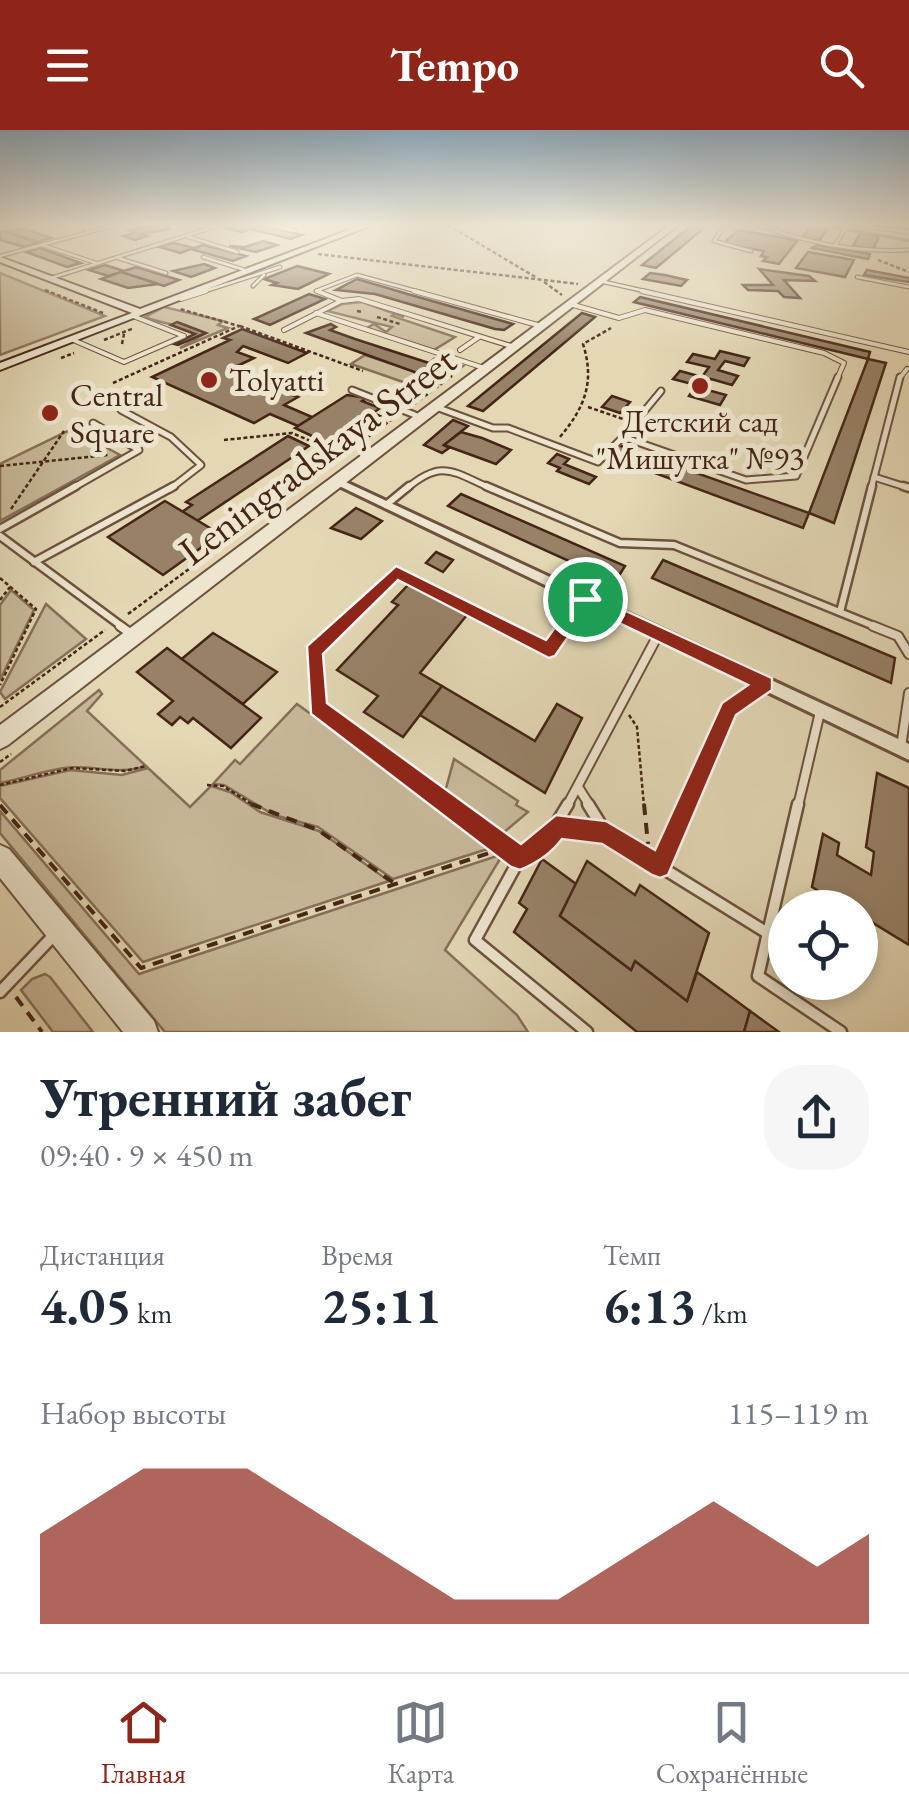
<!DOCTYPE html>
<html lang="ru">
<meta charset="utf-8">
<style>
:root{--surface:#fff;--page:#f6f6f7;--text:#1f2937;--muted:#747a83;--line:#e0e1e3;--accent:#8f2418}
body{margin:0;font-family:"EB Garamond",serif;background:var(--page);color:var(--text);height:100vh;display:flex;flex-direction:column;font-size:38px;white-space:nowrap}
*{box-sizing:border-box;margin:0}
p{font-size:32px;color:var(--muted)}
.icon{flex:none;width:55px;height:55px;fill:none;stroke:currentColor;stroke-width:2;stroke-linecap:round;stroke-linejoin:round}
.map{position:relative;height:902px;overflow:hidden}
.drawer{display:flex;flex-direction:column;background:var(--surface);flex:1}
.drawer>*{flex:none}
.buttons{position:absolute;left:768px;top:760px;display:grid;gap:20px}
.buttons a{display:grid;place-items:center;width:110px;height:110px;border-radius:50%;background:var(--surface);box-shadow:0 5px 15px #0003;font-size:50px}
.pin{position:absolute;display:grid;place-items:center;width:85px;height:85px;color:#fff;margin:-42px;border:5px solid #fff;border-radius:50%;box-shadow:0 2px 10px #0007}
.round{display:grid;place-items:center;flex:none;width:105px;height:105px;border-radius:40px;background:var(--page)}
.summary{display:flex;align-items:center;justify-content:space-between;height:170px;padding:0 40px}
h1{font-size:55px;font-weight:700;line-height:75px}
.stats{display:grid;grid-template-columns:repeat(3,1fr);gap:15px;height:170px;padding:10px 40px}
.stats div{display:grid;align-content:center}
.stats b{font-size:50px;font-weight:700}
.stats small{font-size:28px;font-weight:400}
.stats p{font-size:28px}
.chart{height:280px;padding:20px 40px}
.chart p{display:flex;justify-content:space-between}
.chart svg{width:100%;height:180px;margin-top:10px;fill:var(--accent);opacity:.7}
header{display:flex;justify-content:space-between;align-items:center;height:130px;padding:0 40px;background:var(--accent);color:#fff;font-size:45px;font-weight:700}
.menu{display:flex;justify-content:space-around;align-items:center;height:140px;border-top:2px solid var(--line);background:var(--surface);font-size:28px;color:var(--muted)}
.menu a{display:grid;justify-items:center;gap:5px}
.menu .selected{color:var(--accent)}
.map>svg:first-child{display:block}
.green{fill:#c8b999;stroke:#866f58;stroke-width:2.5}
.building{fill:#978268;stroke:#442516;stroke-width:2.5}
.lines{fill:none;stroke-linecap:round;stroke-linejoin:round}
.service-far5-casing{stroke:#6c523e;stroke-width:5}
.service-far4-casing{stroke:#6c523e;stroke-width:6}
.service-far3-casing{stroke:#6c523e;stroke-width:9}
.service-far2-casing{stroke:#6c523e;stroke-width:11}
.service-far1-casing{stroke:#6c523e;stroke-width:12}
.service-casing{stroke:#6c523e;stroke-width:15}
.minor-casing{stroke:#6c523e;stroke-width:6}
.tertiary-casing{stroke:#6c523e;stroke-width:4}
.secondary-casing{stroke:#442516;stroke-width:4}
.path-far1{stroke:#442516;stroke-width:2.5;stroke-dasharray:4 2.5;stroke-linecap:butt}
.path{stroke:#442516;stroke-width:4;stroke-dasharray:11 8;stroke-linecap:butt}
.service-far5{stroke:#ede5ce;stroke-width:2.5}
.service-far4{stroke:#ede5ce;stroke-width:4}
.service-far3{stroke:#ede5ce;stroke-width:5}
.service-far2{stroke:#ede5ce;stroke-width:6}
.service-far1{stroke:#ede5ce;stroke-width:8}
.service{stroke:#ede5ce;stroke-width:10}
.minor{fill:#ede5ce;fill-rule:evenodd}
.tertiary{fill:#ede5ce;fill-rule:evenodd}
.secondary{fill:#ede5ce;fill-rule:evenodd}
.route{fill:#8f2418;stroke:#fff;stroke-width:2.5;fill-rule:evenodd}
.poi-dot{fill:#8f2418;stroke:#ede5ce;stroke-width:4}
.labels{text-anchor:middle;stroke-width:10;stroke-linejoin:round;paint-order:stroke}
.far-poi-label{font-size:32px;fill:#442516;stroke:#ede5ce;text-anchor:start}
.street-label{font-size:40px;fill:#442516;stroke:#ede5ce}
</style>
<header><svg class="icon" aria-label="menu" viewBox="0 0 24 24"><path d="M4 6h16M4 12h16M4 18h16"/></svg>Tempo<svg class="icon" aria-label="search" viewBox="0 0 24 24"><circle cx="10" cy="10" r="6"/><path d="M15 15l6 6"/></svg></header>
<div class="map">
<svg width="909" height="902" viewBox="0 0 909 902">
<rect width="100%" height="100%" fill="#e3d7b4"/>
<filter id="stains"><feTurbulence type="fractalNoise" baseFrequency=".002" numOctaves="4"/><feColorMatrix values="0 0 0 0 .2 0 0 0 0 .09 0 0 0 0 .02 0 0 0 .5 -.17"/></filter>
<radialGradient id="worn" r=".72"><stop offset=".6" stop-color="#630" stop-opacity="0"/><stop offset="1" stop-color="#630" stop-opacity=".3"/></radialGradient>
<g class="green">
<polygon points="0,143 105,186 0,225"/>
<polygon points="362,172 404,187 397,183 392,186 455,207 434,220 367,198 374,194 386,202 392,197 327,181 342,174"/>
<path d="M164,177L223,191L218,195L228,198L180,218L204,204C183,195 165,195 145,187Z"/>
<polygon points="365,225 432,247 453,233 463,236 429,261 351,234"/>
<polygon points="72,299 120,325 0,391 0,334"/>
<polygon points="11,460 34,480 0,550 0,475"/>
<polygon points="46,474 86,509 5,569 0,562"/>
<path d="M99,560L102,564L87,581L146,636C118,646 92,634 64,638C43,641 21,649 0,653V640Z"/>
<polygon points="297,574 494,717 393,749 318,697 274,685 224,655 213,654 235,630 240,634"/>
<polygon points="454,629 518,671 516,675 528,682 503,703 445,662"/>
<polygon points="148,638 190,677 211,656 230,662 260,682 319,701 389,751 143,832 0,668 0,656 70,640 122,645"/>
<polygon points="0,681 139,844 503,724 445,820 517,885 528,902 165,902 0,703"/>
<polygon points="45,844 50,847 93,902 53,902 21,860 32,849"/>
</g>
<g class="building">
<polygon points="158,95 171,95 163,97 171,99 139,104 147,106 135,110 123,106 136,103 129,100"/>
<polygon points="242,95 262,95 302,105 291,109 250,99 241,102 223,97"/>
<polygon points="811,95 828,98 819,111 802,108"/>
<polygon points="691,96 704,98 656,138 642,135"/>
<polygon points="22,98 51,108 37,112 7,102"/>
<polygon points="738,100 785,108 797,111 779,134 763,131 767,127 761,126 764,121 723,114"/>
<polygon points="5,101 7,102 39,113 24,117 0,110 0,102"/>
<polygon points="860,103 879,106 873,120 853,116"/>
<polygon points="263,111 277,115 256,122 229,116 245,117"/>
<polygon points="174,113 194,118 203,115 246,126 233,131 191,119 180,123 160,117"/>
<polygon points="817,115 870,124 868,129 812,118"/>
<polygon points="40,118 81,133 67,137 26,122"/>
<polygon points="808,122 854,130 845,147 796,138"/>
<polygon points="204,134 215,138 191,147 173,141"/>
<polygon points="105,135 124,141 136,137 179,150 164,156 121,142 108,146 89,140"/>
<polygon points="297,136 329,144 298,159 272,155 277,153 264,149"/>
<polygon points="759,139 809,146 815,151 784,150 800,168 784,167 778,161 748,160 743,155 773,155"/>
<polygon points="867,140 909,148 909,152 864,145"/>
<polygon points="121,142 158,154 128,158 101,149"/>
<polygon points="650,143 665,145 687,150 681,156 643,149"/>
<polygon points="357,149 411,165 513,194 504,200 495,199 375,164 336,160"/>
<polygon points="309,164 325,169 270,195 254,189"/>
<polygon points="640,167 870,222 868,229 634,172"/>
<polygon points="582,183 595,187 483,281 468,276"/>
<polygon points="177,192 206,203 178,215 174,214 195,204 171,195"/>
<polygon points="331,194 336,197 330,200 355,209 429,233 434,229 446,233 432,245 420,244 306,203"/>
<polygon points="242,199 307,223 288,233 243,216 237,222 254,228 231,239 264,253 275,247 300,258 290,264 298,267 284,275 312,287 298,296 270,284 254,293 152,247 230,210 223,208"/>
<polygon points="720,221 749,228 744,236 725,231 718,240 738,246 732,255 711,249 704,259 726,265 720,275 689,266 696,255 673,249 680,241 702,247 709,237 687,232 693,224 715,229"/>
<polygon points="868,229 886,233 834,393 809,383"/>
<polygon points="347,265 367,268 362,271 380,278 373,283 380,286 370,294 363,291 329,314 295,298"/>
<polygon points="612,266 630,272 620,283 602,277"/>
<polygon points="453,290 468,296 444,315 449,318 442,323 424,315"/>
<polygon points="461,302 482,308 511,320 496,334 444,315"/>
<polygon points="288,306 309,316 197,391 182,382 192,375 186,372"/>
<polygon points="618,315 809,383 803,398 609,326"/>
<polygon points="557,324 569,329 564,334 596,347 589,354 557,341 560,338 548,333"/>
<polygon points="461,364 625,436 615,452 448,376"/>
<polygon points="165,371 220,404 163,445 108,407"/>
<polygon points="356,378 382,391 361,409 331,398"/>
<polygon points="436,422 453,430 443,442 426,433"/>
<polygon points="663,430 895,528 891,553 652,448"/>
<polygon points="408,455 467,485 420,543 442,556 403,607 364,582 378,566 337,540 398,475 392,472"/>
<polygon points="213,503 277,542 243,574 214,553 210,557 178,532"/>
<polygon points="167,518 261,588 231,618 193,588 188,593 180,587 172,595 158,584 173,571 137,542"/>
<polygon points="442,556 535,611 557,574 582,588 545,663 420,585"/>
<polygon points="877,643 909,658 909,815 860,785 860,778 847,778 812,757 823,704 839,713 837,725 871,745 874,722 866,717"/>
<polygon points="542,729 576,754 560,786 631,840 635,831 687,871 697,842 750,881 744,902 637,902 514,802 527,779 519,773"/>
<polygon points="587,731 635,765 640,755 709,803 687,871 635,831 631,840 560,786"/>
<polygon points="750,881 779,902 744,902"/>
</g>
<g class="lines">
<g class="service-far5-casing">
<g id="service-far5">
<polyline points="75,95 88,100"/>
<polyline points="270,95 295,101"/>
<polyline points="341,95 358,99"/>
<polyline points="635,95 673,95"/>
<polyline points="710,95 732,95"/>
<path d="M758,95C807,113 856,123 909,120"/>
<polyline points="724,97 714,111 751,121"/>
<polyline points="0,99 19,95"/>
<polyline points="186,106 237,122"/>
<polyline points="42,115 96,133"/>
<polyline points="835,116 846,97"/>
<polyline points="0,126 116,95"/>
<polyline points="203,127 248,141"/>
<polyline points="118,128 166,143"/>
<polyline points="857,147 909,157"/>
<polyline points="51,148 220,95"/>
<polyline points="600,151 653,163"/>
<polyline points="253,156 264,145"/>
<polyline points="199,163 280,137"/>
<polyline points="322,163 316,161 357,145 423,163"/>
</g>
</g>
<g class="service-far4-casing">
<g id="service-far4">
<polyline points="317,161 342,171 359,169 514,217"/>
<polyline points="414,161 541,196"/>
<polyline points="642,161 909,222"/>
<polyline points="181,169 206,161"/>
<polyline points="570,174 619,188 645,180 824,223 844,233 837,249"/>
<polyline points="316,183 484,238"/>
<polyline points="284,200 341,171"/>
<polyline points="71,209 124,232 184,206 133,186"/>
<polyline points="460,220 479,207"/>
<polyline points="899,249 907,239"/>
</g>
</g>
<g class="service-far3-casing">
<g id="service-far3">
<polyline points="352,260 415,285"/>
<polyline points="436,277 493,298 508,298 598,332 623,307 746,350 796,346 838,247"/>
<polyline points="121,280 171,307 201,335 170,359"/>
<polyline points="623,307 661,261"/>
<polyline points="874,347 909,358"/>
<polyline points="71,359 139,320 93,293"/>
<path d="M406,359C442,328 453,342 492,359"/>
<polyline points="871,359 900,247"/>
</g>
</g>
<g class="service-far2-casing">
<g id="service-far2">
<polyline points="486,356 620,413 674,415 879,498"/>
<polyline points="903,356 909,358"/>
<polyline points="386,375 409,356"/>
<polyline points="0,399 76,356"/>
<polyline points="0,406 124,498"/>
<polyline points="34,432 174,356"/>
<polyline points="840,482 872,356"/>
<polyline points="338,498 396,442 505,498"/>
<polyline points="565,498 585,469"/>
</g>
</g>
<g class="service-far1-casing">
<g id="service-far1">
<polyline points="120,496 133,505"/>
<polyline points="340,496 313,522 318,577 451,676"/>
<polyline points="500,496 549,521 567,496"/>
<polyline points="873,496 898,506 909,524"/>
<polyline points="901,617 909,563"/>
<polyline points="578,657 590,676"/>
<polyline points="567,676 658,505"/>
<polyline points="798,676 820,582"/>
</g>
</g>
<g class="service-casing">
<g id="service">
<polyline points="447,674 520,728"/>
<polyline points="568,674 544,714 520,728 475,810 587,902"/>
<polyline points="588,674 606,703 769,804"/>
<polyline points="798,674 758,846 841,902"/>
<polyline points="556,697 605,702"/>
<polyline points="0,862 55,804"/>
</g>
</g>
<g class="minor-casing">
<g id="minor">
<polygon points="831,95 842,95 909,105 909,109"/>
<polygon points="337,348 909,614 909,630 333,353 333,349"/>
</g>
</g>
<g class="tertiary-casing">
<g id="tertiary">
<polygon points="670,95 678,95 8,615 0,619 0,595"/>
<polygon points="0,715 9,719 154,891 158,902 123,902 0,748"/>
</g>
</g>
<g class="secondary-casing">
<g id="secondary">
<polygon points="362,95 372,95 0,240 0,233 132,183 0,132 0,127 140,179"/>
<polygon points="855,95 909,100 909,104 859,97"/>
</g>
</g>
<g class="path-far1">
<polyline points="448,95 537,148"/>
<polyline points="812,95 824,97"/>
<polyline points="318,124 578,154"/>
<polyline points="878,130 909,142"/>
<polyline points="544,152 562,165"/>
<polyline points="45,160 103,183"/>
<polyline points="357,181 362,182"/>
<polyline points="377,187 400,194"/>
<polyline points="240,196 363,241"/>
<polyline points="104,210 134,198"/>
<polyline points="122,214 124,204"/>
<polyline points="61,228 74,223"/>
<polyline points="113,253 239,196 180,179"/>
<polyline points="414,274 452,246"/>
<polyline points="588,277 623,289"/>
<path d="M560,307C585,277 595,252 583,214L611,198"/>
<polyline points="224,310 292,303 341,324"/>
<polyline points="0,336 108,325"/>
<polyline points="11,379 64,301"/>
<polyline points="0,448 36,479 0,555"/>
<polyline points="0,470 10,457"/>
<polyline points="128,484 395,287"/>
<polyline points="0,577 105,500"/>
<polyline points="629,585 637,597 644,676"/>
<polyline points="0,632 11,624"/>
<polyline points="0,655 72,638 125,641 146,636"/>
<polyline points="207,655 223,656 255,676"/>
<polyline points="686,676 729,579 751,564"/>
</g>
<g class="path">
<polyline points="251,674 318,700 397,755"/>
<polyline points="644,674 648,714"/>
<polyline points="0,675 141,838 489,723"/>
<polyline points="664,726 687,674"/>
<polyline points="16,867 42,902"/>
</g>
<use href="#service-far5" class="service-far5"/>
<use href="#service-far4" class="service-far4"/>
<use href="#service-far3" class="service-far3"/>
<use href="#service-far2" class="service-far2"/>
<use href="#service-far1" class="service-far1"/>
<use href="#service" class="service"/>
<use href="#minor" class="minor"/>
<use href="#tertiary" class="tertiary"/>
<use href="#secondary" class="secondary"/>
</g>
<linearGradient id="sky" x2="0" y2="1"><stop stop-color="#90aabe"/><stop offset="0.43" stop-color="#f2eddd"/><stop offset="1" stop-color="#f2eddd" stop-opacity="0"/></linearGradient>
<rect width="909" height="221" fill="url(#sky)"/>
<path class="route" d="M396,436L546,510L579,464L585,462L772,548V560L736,585L668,745L660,748L652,745L602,714L562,709C551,724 537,733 520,740L511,737L311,584L307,516ZM398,450L549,528L555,526L588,478L748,555L722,573L655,720L606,691L556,685L521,714L327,573L323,524Z"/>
<g class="poi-dot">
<circle cx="209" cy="250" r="10"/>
<circle cx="700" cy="256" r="10"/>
<circle cx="50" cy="283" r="10"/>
</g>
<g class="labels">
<g class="far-poi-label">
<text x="229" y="261">Tolyatti</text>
<text x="70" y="276">Central<tspan x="70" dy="37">Square</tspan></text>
<text x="700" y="302" text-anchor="middle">Детский сад<tspan x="700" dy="37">"Мишутка" №93</tspan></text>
</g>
<g class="street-label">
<text transform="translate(317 325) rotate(-37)" y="14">Leningradskaya Street</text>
</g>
</g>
<rect width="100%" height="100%" filter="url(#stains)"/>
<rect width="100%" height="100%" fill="url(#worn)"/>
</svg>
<div class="buttons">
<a><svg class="icon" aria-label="locate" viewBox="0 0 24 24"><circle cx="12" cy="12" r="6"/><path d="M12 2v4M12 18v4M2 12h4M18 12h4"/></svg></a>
</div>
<div class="pin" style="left:585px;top:469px;background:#1e9e55"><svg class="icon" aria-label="arrive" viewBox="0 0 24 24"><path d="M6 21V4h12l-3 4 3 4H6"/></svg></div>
</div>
<section class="drawer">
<div class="summary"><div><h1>Утренний забег</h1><p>09:40 · 9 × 450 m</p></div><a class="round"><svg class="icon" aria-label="share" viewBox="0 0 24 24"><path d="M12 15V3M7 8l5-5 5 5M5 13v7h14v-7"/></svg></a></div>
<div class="stats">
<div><p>Дистанция</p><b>4.05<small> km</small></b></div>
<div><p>Время</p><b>25:11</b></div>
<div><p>Темп</p><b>6:13<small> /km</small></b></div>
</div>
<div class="chart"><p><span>Набор высоты</span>115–119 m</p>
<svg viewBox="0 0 160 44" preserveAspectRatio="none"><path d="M0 44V22L10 14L20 6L30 6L40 6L50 14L60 22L70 30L80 38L90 38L100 38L110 30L120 22L130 14L140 22L150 30L160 22V44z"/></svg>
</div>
</section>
<nav class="menu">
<a class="selected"><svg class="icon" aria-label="home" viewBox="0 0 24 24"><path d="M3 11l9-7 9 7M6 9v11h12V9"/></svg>Главная</a>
<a><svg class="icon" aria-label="map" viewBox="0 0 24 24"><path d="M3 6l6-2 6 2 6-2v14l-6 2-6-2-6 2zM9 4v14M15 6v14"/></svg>Карта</a>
<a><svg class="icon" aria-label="saved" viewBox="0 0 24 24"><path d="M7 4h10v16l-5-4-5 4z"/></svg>Сохранённые</a>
</nav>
